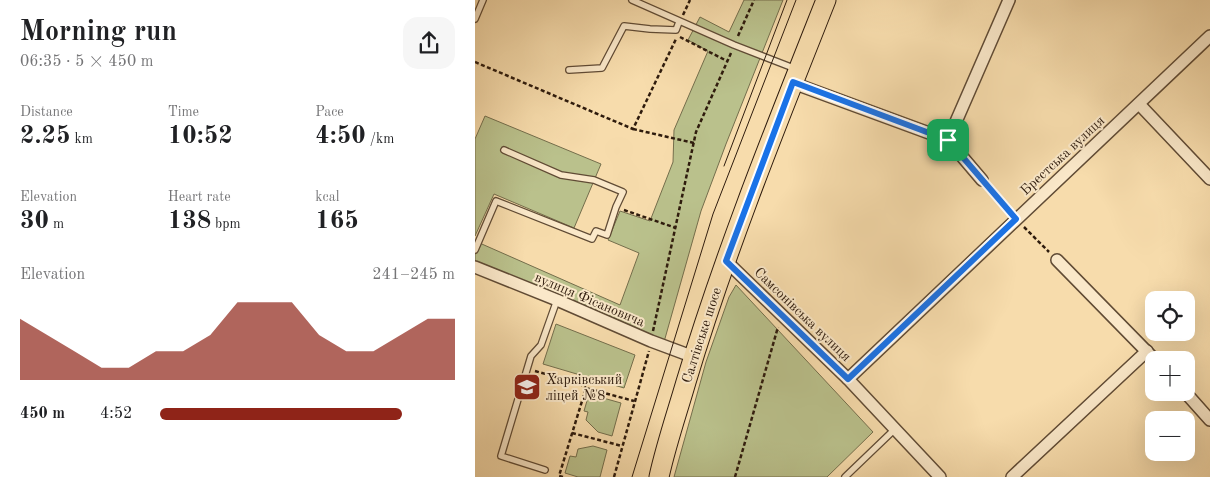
<!DOCTYPE html>
<meta charset="utf-8">
<style>
:root{--surface:#fff;--page:#f6f6f6;--text:#202124;--muted:#757577;--accent:#8f2418}
body{margin:0;font-family:"Old Standard TT",serif;background:var(--page);color:var(--text);height:100vh;display:flex;flex-direction:column;font-size:19px;white-space:nowrap}
*{box-sizing:border-box;margin:0}
p{font-size:16px;color:var(--muted)}
.icon{flex:none;width:28px;height:28px;fill:none;stroke:currentColor;stroke-width:2;stroke-linecap:round;stroke-linejoin:round}
.map{position:relative;flex:1;overflow:hidden}
.panel{display:flex;flex-direction:column;background:var(--surface);width:475px}
.panel>*{flex:none}
.controls{position:absolute;left:670px;top:291px;display:grid;gap:10px}
.controls a{display:grid;place-items:center;width:50px;height:50px;border-radius:10px;background:var(--surface);box-shadow:0 5px 20px #0002;font-size:25px}
.pin{position:absolute;display:grid;place-items:center;width:42px;height:42px;color:#fff;margin:-21px;border-radius:10px;box-shadow:0 2px 8px #0006}
.round{display:grid;place-items:center;flex:none;width:52px;height:52px;border-radius:15px;background:var(--page)}
.head{display:flex;align-items:center;justify-content:space-between;height:85px;padding:0 20px}
h1{font-size:28px;font-weight:700;line-height:38px}
.metrics{display:grid;grid-template-columns:repeat(3,1fr);gap:8px;height:85px;padding:5px 20px}
.metrics div{display:grid;align-content:center}
.metrics b{font-size:25px;font-weight:700}
.metrics small{font-size:14px;font-weight:400}
.metrics p{font-size:14px}
.chart{height:140px;padding:10px 20px}
.chart p{display:flex;justify-content:space-between}
.chart svg{width:100%;height:90px;margin-top:5px;fill:var(--accent);opacity:.7}
ul{padding:0 20px;list-style:none;font-size:16px}
li{display:grid;grid-template-columns:80px 60px 1fr;align-items:center;height:38px}
li i{height:12px;border-radius:6px;background:var(--accent)}
main{display:flex;flex:1;min-height:0}
.map>svg:first-child{display:block}
.green{fill:#bac18c;stroke:#746e4c}
.lines{fill:none;stroke-linecap:round;stroke-linejoin:round}
.service-casing{stroke:#604b35;stroke-width:8}
.minor-casing{stroke:#604b35;stroke-width:14}
.primary-casing{stroke:#2e1b0d;stroke-width:21}
.path{stroke:#2e1b0d;stroke-width:2.5;stroke-dasharray:4 2.5;stroke-linecap:butt}
.service{stroke:#fae8c9;stroke-width:5.5}
.minor{stroke:#fae8c9;stroke-width:11}
.primary{stroke:#f7dcac;stroke-width:19}
.tram{stroke:#2e1b0d;stroke-width:1}
.route-casing{stroke:#fff;stroke-width:10}
.route{stroke:#1a73e8;stroke-width:6}
.labels{text-anchor:middle;stroke-width:4;stroke-linejoin:round;paint-order:stroke}
.street-label{font-size:14px;fill:#2e1b0d;stroke:#fae8c9}
.poi-label{font-size:14px;fill:#2e1b0d;stroke:#fae8c9;text-anchor:start}
</style>
<main>
<section class="panel">
<div class="head"><div><h1>Morning run</h1><p>06:35 · 5 × 450 m</p></div><a class="round"><svg class="icon" aria-label="share" viewBox="0 0 24 24"><path d="M12 15V3M7 8l5-5 5 5M5 13v7h14v-7"/></svg></a></div>
<div class="metrics">
<div><p>Distance</p><b>2.25<small> km</small></b></div>
<div><p>Time</p><b>10:52</b></div>
<div><p>Pace</p><b>4:50<small> /km</small></b></div>
</div>
<div class="metrics">
<div><p>Elevation</p><b>30<small> m</small></b></div>
<div><p>Heart rate</p><b>138<small> bpm</small></b></div>
<div><p>kcal</p><b>165</b></div>
</div>
<div class="chart"><p><span>Elevation</span>241–245 m</p>
<svg viewBox="0 0 160 44" preserveAspectRatio="none"><path d="M0 44V14L10 22L20 30L30 38L40 38L50 30L60 30L70 22L80 6L90 6L100 6L110 22L120 30L130 30L140 22L150 14L160 14V44z"/></svg>
</div>
<ul>
<li><b>450 m</b>4:52<i style="width:82%"></i></li>
</ul>
</section>
<div class="map">
<svg width="735" height="477" viewBox="0 0 735 477">
<rect width="100%" height="100%" fill="#f7dcac"/>
<filter id="stains"><feTurbulence type="fractalNoise" baseFrequency=".004" numOctaves="4"/><feColorMatrix values="0 0 0 0 .2 0 0 0 0 .09 0 0 0 0 .02 0 0 0 .5 -.17"/></filter>
<radialGradient id="worn" r=".72"><stop offset=".6" stop-color="#630" stop-opacity="0"/><stop offset="1" stop-color="#630" stop-opacity=".3"/></radialGradient>
<g class="green">
<polygon points="269,0 308,0 251,144 226,211 189,342 0,264 0,241 145,305 164,253 133,240 145,211 175,221 198,162 199,130 233,51 213,40 225,17 254,32"/>
<polygon points="10,116 126,164 99,228 19,194 0,236 0,139"/>
<polygon points="261,285 398,432 352,477 199,477 231,362 254,297"/>
<polygon points="81,324 160,355 149,388 68,364"/>
<polygon points="114,394 146,403 137,436 123,432 111,420 113,412 109,411"/>
<polygon points="118,446 132,450 125,477 103,477 90,473 95,456 101,457 103,449"/>
</g>
<g class="lines">
<g class="service-casing">
<g id="service">
<polyline points="157,0 259,45 321,69"/>
<polyline points="0,19 8,0"/>
<polyline points="94,70 127,68 149,26 175,29 201,30 204,22"/>
<polyline points="0,250 21,201 117,239 121,231 132,235 141,207 148,192 119,180 86,175 29,150"/>
<polyline points="70,470 26,456 56,356 66,345 82,300"/>
<polyline points="370,477 420,429"/>
</g>
</g>
<g class="minor-casing">
<g id="minor">
<polyline points="318,83 473,140 507,180"/>
<polyline points="664,104 735,179"/>
<polyline points="473,140 534,0"/>
<polyline points="582,260 680,360"/>
<polyline points="251,261 373,379 465,477"/>
<polyline points="0,267 82,300 176,341 219,357"/>
<polyline points="373,379 735,36"/>
<polyline points="710,392 735,420"/>
<polyline points="537,477 672,351"/>
</g>
</g>
<g class="primary-casing">
<path id="primary" d="M184,477C191,445 202,413 211,382C250,252 301,126 351,0"/>
</g>
<g class="path">
<polyline points="208,15 215,0"/>
<polyline points="263,36 279,0"/>
<polyline points="205,37 252,61"/>
<polyline points="0,62 158,129 201,39"/>
<polyline points="158,129 219,143"/>
<polyline points="515,188 534,210"/>
<polyline points="149,210 201,228"/>
<polyline points="549,227 574,252"/>
<polyline points="178,331 221,132 256,53"/>
<polyline points="60,371 105,384 111,388"/>
<polyline points="97,433 147,446"/>
<polyline points="88,477 84,476 111,388 159,401"/>
<polyline points="139,477 174,351"/>
<polyline points="260,477 303,327"/>
</g>
<use href="#service" class="service"/>
<use href="#minor" class="minor"/>
<use href="#primary" class="primary"/>
<g class="tram">
<polyline points="249,166 312,0"/>
<polyline points="157,477 238,214 321,0"/>
</g>
</g>
<g class="lines">
<g class="route-casing">
<polygon id="route" points="318,82 473,140 541,219 373,379 251,261"/>
</g>
<use href="#route" class="route"/>
</g>
<defs>
<g id="school-square" transform="scale(1.4375)"><rect x="-9" y="-9" width="18" height="18" rx="4" fill="#8f2418" stroke="#fae8c9"/><path d="M0-5L7-2L0 1L-7-2ZM-4 1L0 2.5L4 1V4Q0 6-4 4Z" fill="#fff"/></g>
</defs>
<g fill-rule="evenodd">
<use href="#school-square" x="52" y="387"/>
</g>
<g class="labels">
<g class="street-label">
<text transform="translate(587 155) rotate(-43)" y="5">Брестська вулиця</text>
<text transform="translate(115 299) rotate(23)" y="5">вулиця Фісановича</text>
<text transform="translate(328 314) rotate(44)" y="5">Самсонівська вулиця</text>
<text transform="translate(226 335) rotate(-72)" y="5">Салтівське шосе</text>
</g>
<g class="poi-label">
<text x="71" y="384">Харківський<tspan x="71" dy="16">ліцей №8</tspan></text>
</g>
</g>
<rect width="100%" height="100%" filter="url(#stains)"/>
<rect width="100%" height="100%" fill="url(#worn)"/>
</svg>
<div class="controls">
<a><svg class="icon" aria-label="locate" viewBox="0 0 24 24"><circle cx="12" cy="12" r="6"/><path d="M12 2v4M12 18v4M2 12h4M18 12h4"/></svg></a>
<a>+</a>
<a>−</a>
</div>
<div class="pin" style="left:473px;top:140px;background:#1e9e55"><svg class="icon" aria-label="arrive" viewBox="0 0 24 24"><path d="M6 21V4h12l-3 4 3 4H6"/></svg></div>
</div>
</main>
